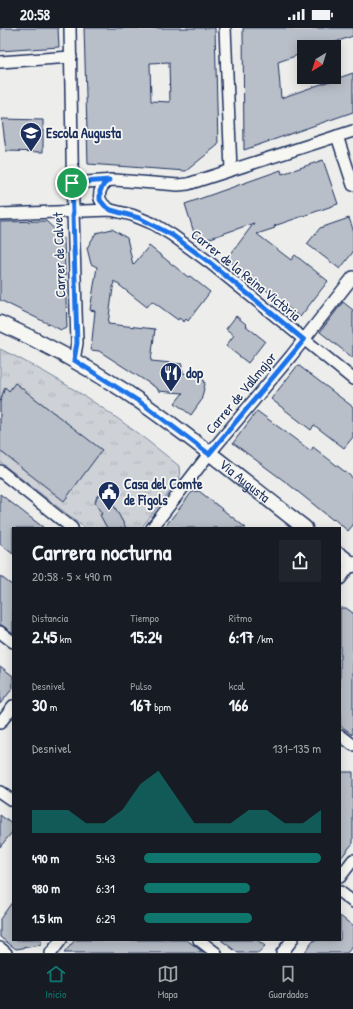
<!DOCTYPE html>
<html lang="es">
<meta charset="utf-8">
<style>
:root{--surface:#171b24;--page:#20242c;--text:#f1f3f6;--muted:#9ea1a6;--line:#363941;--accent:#0f766e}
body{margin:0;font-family:"Patrick Hand",sans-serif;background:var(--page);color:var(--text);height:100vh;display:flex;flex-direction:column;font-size:15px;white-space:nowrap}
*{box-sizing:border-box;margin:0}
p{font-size:13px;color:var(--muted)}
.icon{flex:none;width:22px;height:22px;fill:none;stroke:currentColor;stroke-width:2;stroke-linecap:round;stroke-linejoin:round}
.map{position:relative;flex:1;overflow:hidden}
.side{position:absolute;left:12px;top:499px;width:329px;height:414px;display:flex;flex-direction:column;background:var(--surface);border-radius:0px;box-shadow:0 2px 10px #0003}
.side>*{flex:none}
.needle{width:26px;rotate:218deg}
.fabs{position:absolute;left:297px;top:12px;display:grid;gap:8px}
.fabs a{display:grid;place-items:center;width:44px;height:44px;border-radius:0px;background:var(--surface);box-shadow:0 2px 10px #0003;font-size:20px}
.pin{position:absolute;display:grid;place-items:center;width:34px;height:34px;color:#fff;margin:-17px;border:2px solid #fff;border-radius:50%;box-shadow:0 1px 4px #0007}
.round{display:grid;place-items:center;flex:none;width:42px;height:42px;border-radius:0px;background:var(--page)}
.head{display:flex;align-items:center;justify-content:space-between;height:68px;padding:0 20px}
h1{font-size:22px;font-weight:700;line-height:30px}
.figures{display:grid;grid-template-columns:repeat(3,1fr);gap:6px;height:68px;padding:4px 20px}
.figures div{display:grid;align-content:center}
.figures b{font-size:17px;font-weight:700}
.figures small{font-size:11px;font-weight:400}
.figures p{font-size:11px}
.chart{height:112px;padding:8px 20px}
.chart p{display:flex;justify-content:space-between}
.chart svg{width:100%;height:72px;margin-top:4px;fill:var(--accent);opacity:.7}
ul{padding:0 20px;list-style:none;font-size:13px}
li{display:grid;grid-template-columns:64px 48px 1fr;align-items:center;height:30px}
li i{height:10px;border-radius:5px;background:var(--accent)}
.status{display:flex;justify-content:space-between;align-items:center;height:28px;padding:0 20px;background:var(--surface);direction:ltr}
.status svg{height:11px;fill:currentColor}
.menu{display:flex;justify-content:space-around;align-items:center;height:56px;border-top:1px solid var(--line);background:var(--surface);font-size:11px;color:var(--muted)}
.menu a{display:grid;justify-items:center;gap:2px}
.menu .current{color:var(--accent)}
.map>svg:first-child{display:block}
.grass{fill:url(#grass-tufts);stroke:#74809a}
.building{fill:#b9bfc8;stroke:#1b2f5e;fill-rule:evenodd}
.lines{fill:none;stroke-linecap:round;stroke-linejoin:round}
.minor-casing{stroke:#1b2f5e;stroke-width:14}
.major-casing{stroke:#1b2f5e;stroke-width:17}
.minor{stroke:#f6f6f2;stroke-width:11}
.major{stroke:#f6f6f2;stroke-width:14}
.route-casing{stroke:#fff;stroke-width:8}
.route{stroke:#1a73e8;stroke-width:5}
.labels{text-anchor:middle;stroke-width:3.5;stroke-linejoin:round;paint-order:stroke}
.poi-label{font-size:14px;font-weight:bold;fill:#1b2f5e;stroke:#f6f6f2;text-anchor:start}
.street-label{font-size:14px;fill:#1b2f5e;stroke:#f6f6f2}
</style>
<div class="status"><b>20:58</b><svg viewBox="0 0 49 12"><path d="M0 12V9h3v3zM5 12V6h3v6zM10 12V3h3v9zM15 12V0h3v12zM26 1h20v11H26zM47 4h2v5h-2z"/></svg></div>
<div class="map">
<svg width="353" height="925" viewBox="0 0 353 925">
<defs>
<pattern id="grass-tufts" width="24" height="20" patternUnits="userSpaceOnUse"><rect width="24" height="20" fill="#ced2d7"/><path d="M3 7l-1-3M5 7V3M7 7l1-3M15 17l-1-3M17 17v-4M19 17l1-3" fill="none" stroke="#b0b5bb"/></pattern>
</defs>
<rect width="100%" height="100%" fill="#edeeec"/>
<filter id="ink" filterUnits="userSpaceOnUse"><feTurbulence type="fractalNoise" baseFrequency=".025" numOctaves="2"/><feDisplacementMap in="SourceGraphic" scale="8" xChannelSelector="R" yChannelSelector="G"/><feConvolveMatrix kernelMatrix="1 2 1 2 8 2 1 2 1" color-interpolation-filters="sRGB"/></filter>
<g filter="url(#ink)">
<path class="grass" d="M0,321C67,353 122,391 179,438L180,451L141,500H85L0,434Z"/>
<g class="building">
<polygon points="0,0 58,0 59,19 0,23"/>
<path d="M84,0H215L218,117L186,143L88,136ZM169,34L170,74L151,73L150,35Z"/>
<polygon points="243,0 353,0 353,8 321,19 304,19 304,25 278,34 281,70 353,45 353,84 244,122"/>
<polygon points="2,91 43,92 43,124 6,123"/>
<polygon points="323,132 338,176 274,198 275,200 257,206 291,232 295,227 328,253 300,289 227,231 254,195 202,213 201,209 196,211 185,176 281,142 282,146"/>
<polygon points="349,190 353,201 353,224 340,241 307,216 320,200"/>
<polygon points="46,193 64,210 67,300 61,302 0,272 0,194"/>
<polygon points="112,201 127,210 133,237 149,218 188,249 190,248 210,264 188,293 186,291 184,294 179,290 178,292 152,273 147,279 114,253 108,296 155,301 151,333 182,336 181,342 183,342 183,345 201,349 204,352 205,356 201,373 191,387 175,375 183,365 158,363 158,361 99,323 91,322 95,283 90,282 97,239 91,236 87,220 96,205"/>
<polygon points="343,274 353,282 353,330 320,304"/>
<polygon points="236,288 247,297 246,298 265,313 248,335 226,318 234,307 226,301"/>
<polygon points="298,337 353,379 353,409 344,420 314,397 311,402 271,371"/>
<polygon points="15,355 102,422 64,473 0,423 0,374 5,359 9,363"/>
<polygon points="257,383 311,423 313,419 353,450 353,497 348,503 334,491 333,492 287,455 233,415"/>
<polygon points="199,463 246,500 164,500 192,464"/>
<polygon points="0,466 44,500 13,500 13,526 0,516"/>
<polygon points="101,466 108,468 111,472 126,500 107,500 100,487 102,486 95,475 97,468"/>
<polygon points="0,548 13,558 13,605 0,596"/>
<polygon points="340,580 346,580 353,585 353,707 340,697"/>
<polygon points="0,638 13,648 13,660 0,676"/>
<polygon points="340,744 353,744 353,815 340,831"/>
<polygon points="0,787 13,797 13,803 0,819"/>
<polygon points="13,873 13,912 41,912 41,917 16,921 0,909 0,891"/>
<polygon points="340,888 353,898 353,918 347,925 304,925 314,912 340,912"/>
<polygon points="75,912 187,912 204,925 64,925"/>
<polygon points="221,912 257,912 265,918 259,925 238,925"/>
</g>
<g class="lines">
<g class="minor-casing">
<g id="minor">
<polyline points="70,0 73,183 77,315 74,332"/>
<polyline points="225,0 231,142"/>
<polyline points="0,34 71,29"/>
<polyline points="337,108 353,157"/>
<path d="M109,152C96,162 96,174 111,182"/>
<polyline points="72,155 115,152 178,157 188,156 353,103"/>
<polyline points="0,186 111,182 132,187 154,196 172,207 209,234 353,351"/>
<polyline points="0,443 72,500"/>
<polyline points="152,500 209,426 291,328 353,249"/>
<polyline points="340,551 353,534"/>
<polyline points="0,604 13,614"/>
<polyline points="0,695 13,678"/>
<polyline points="340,707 353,717"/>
<polyline points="0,764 13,773"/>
<polyline points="340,849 353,832"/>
<polyline points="340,864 353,874"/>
<polyline points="199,912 216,925"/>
<polyline points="0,920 6,925"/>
<polyline points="51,925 61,912"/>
<polyline points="282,925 292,912"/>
</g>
</g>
<g class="major-casing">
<g id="major">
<path id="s1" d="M0,295C42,314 84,337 123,362C186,404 245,454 305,500"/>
<polyline points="340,527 353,537"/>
</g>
</g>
<use href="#minor" class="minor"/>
<use href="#major" class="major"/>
</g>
</g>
<g class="lines" filter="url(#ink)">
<g class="route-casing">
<polygon id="route" points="109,152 104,156 100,163 100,172 105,178 111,182 139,190 172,207 209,234 304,312 209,426 143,376 74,332 77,315 72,155"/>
</g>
<use href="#route" class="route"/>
</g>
<defs>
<g id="school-pin" transform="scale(1.15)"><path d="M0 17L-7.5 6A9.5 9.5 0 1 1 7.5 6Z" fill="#1b2f5e" stroke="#f6f6f2"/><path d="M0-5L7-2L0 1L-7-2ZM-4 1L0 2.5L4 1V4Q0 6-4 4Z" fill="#fff"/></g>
<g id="restaurant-pin" transform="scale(1.15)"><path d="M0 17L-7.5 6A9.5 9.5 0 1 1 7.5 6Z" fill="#1b2f5e" stroke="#f6f6f2"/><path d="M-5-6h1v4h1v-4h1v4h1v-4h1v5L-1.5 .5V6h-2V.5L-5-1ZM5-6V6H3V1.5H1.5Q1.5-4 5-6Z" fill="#fff"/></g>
<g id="civic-pin" transform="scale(1.15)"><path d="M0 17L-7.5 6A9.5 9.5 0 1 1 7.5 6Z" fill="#1b2f5e" stroke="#f6f6f2"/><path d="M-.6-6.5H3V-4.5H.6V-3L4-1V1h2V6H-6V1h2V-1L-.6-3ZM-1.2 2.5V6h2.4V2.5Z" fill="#fff"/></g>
</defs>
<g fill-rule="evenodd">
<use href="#school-pin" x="31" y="105"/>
<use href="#restaurant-pin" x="171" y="345"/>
<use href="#civic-pin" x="109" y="464"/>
</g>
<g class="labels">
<g class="poi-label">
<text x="46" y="110">Escola Augusta</text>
<text x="186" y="350">dop</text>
<text x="124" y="461">Casa del Comte<tspan x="124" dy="16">de Fígols</tspan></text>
</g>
<g class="street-label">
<text transform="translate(59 227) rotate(-92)" y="5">Carrer de Calvet</text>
<text transform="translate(246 247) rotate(39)" y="5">Carrer de la Reina Victòria</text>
<text transform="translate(241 365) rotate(-50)" y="5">Carrer de Vallmajor</text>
<text dy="5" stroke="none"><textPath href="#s1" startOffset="292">Via Augusta</textPath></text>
</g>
</g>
</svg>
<div class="fabs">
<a><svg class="needle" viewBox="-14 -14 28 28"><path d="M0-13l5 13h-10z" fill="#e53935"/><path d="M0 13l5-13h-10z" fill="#9ea1a6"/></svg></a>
</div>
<div class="pin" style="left:72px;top:155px;background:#1e9e55"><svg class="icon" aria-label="arrive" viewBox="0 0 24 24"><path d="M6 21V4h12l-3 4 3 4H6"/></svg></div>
<section class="side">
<div class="head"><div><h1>Carrera nocturna</h1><p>20:58 · 5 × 490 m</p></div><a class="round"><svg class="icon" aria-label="share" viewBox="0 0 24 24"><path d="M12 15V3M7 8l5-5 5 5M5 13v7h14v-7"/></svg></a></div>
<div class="figures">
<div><p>Distancia</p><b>2.45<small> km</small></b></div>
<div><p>Tiempo</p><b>15:24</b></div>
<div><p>Ritmo</p><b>6:17<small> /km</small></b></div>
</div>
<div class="figures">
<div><p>Desnivel</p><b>30<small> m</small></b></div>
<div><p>Pulso</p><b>167<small> bpm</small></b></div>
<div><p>kcal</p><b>166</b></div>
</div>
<div class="chart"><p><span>Desnivel</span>131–135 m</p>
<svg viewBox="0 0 160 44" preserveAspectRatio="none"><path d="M0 44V30L10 30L20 30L30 38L40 38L50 30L60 14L70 6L80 22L90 38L100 38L110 38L120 30L130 30L140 38L150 38L160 30V44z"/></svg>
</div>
<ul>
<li><b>490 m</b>5:43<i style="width:100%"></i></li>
<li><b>980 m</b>6:31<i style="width:60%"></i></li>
<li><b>1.5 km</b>6:29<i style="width:61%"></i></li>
</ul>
</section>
</div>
<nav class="menu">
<a class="current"><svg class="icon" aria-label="home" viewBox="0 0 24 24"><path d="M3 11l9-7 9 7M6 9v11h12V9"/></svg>Inicio</a>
<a><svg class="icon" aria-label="map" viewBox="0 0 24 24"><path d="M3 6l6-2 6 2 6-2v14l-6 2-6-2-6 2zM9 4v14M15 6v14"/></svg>Mapa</a>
<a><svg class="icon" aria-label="saved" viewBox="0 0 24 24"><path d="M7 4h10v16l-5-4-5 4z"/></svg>Guardados</a>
</nav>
